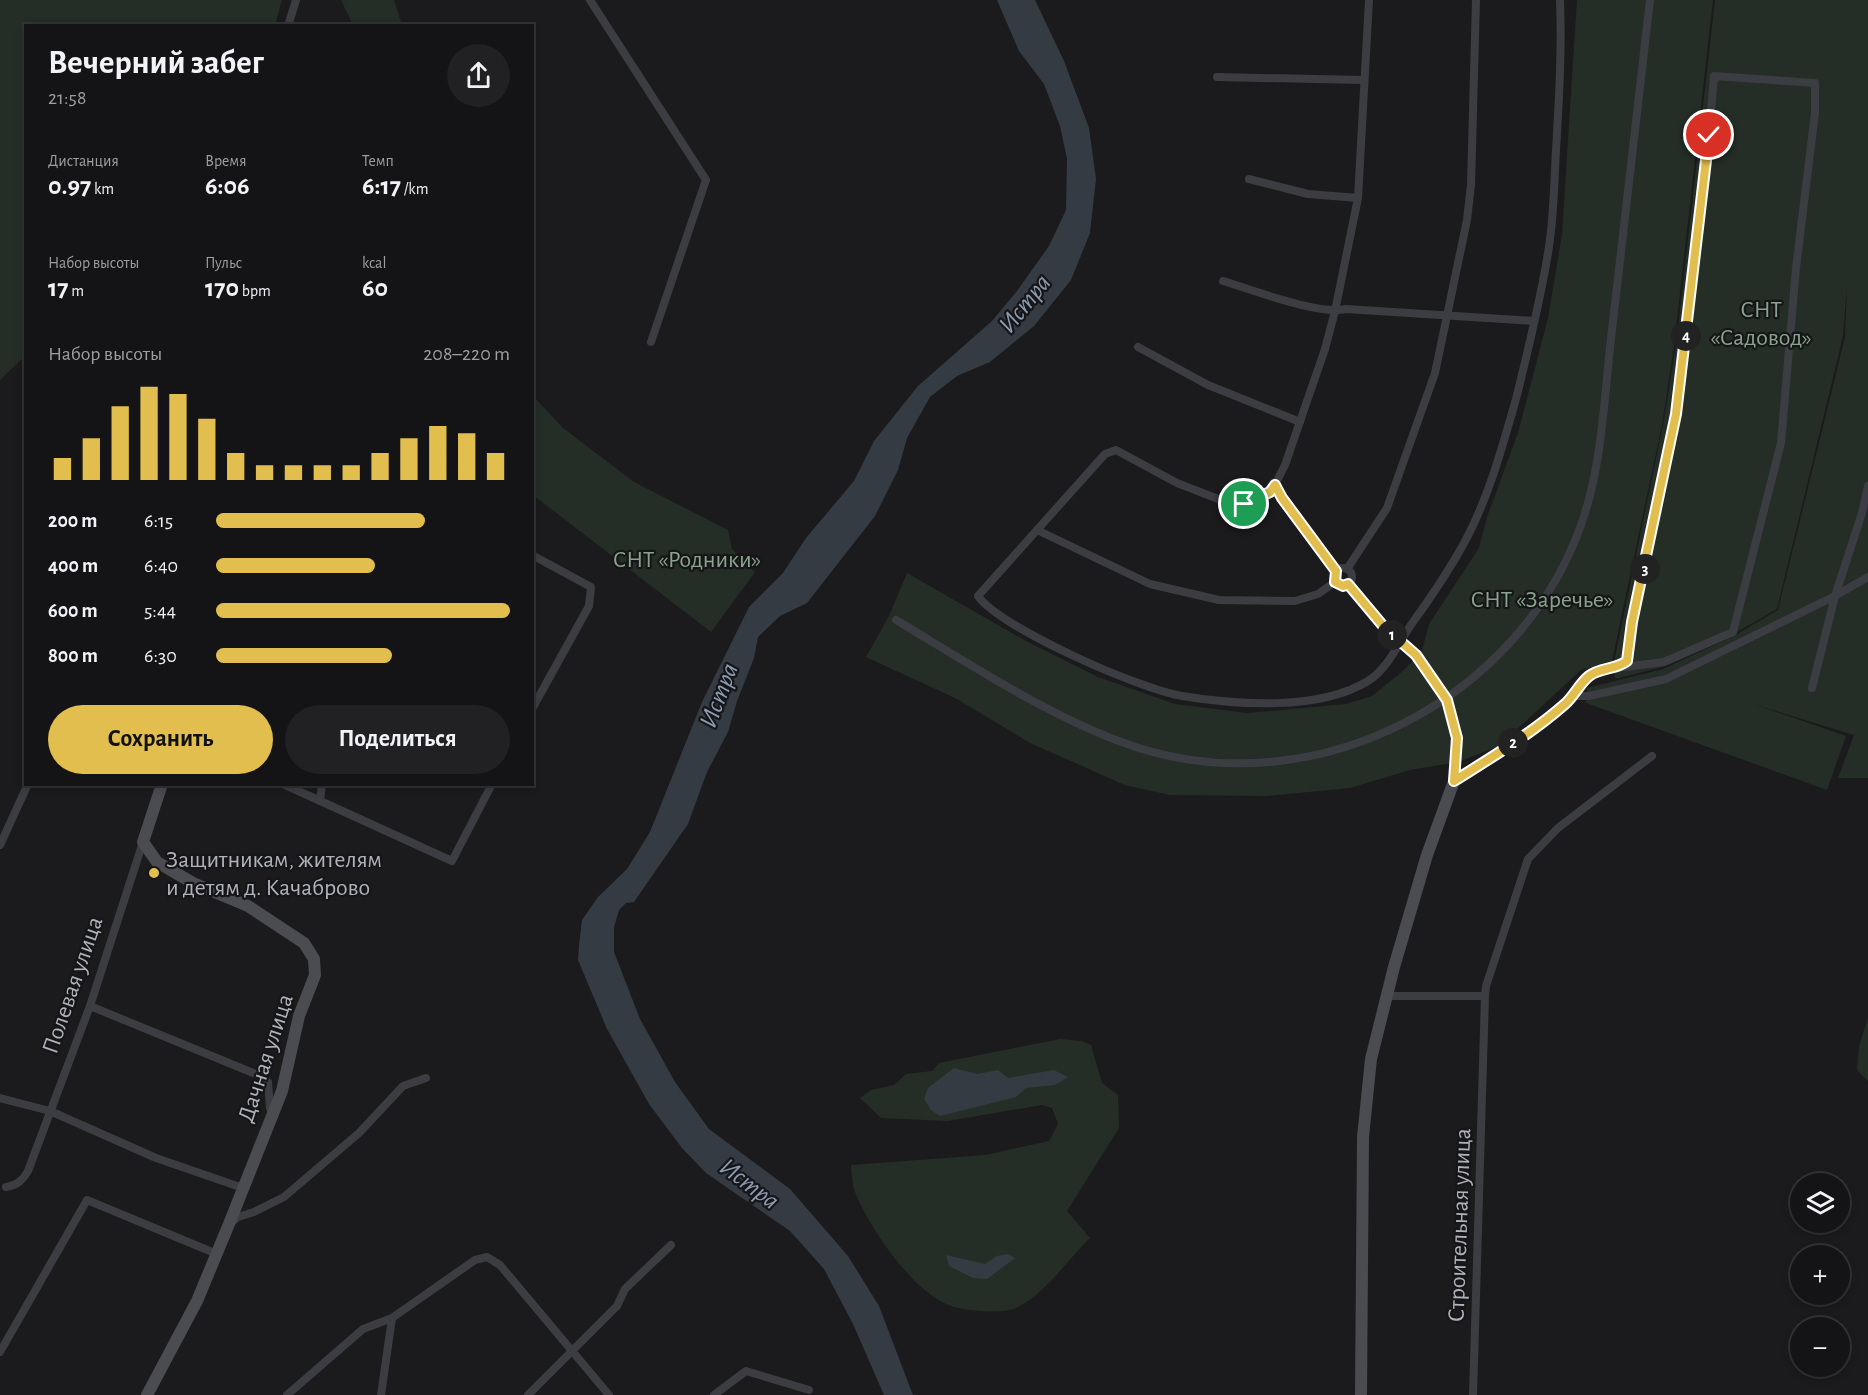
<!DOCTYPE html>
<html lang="ru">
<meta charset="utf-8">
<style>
:root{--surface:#141416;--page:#212123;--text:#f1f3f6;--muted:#9d9ea1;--line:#333335;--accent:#e2be4e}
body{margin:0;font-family:"Alegreya Sans",sans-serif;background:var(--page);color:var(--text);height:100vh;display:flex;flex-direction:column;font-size:22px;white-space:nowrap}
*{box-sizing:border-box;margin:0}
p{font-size:20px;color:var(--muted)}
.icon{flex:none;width:33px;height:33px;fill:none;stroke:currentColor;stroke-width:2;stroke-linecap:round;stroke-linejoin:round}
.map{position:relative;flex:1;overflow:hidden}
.side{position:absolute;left:24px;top:24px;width:510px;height:762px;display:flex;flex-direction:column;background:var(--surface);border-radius:0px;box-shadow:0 3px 9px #0003,0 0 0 2px var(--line)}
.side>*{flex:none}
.tools{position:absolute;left:1790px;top:1173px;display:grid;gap:12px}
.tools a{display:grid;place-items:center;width:60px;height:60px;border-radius:50%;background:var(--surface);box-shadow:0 3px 9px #0003,0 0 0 2px var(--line);font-size:30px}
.pin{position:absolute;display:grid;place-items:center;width:51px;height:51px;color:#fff;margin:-26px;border:3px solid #fff;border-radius:50%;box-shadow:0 2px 6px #0007}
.km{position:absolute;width:30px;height:30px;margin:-15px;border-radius:50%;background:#222;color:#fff;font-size:16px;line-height:30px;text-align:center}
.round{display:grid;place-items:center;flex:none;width:63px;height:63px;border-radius:32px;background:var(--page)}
.headline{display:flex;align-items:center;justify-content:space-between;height:102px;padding:0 24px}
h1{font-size:33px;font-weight:700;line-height:45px}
.stats{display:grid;grid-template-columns:repeat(3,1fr);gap:9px;height:102px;padding:6px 24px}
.stats div{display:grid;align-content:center}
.stats b{font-size:26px;font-weight:700}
.stats small{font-size:16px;font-weight:400}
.stats p{font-size:16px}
.chart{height:168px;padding:12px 24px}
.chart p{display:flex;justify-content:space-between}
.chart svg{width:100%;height:108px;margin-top:6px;stroke:var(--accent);stroke-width:6}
.primary-button{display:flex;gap:12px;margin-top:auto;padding:12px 24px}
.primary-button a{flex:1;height:69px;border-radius:36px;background:var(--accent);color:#111;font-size:24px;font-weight:700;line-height:69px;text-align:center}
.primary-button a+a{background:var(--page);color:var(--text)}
ul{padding:0 24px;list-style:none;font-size:20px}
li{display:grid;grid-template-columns:96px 72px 1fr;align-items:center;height:45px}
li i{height:15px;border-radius:8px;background:var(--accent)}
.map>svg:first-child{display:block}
.green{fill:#252d27}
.water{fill:#343b42}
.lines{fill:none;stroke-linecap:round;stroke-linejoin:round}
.street{stroke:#3c3d42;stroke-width:8}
.secondary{stroke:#4b4c52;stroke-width:12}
.route-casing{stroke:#fff;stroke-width:12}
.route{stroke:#e2be4e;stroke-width:8}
.poi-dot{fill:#e2be4e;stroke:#161618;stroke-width:2}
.labels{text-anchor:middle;stroke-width:4.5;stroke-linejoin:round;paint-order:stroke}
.park-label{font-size:24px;fill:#88a48c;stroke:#161618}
.poi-label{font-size:24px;fill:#afb2bb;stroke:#161618;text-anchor:start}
.street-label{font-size:24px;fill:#afb2bb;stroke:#161618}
.water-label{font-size:26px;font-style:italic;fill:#8a9cb2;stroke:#161618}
</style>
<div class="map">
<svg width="1868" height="1395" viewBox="0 0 1868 1395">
<rect width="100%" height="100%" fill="#1b1b1d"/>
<g class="green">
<polygon points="0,0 282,0 275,25 26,26 25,356 0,380"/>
<polygon points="341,0 394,0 402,25 353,25"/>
<polygon points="1577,0 1713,0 1674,346 1662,425 1612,661 1581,670 1499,746 1458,762 1410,770 1350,788 1267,796 1170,795 1125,785 1030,743 957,699 866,657 889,616 907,573 1026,641 1098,677 1175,704 1247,713 1346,704 1372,696 1404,670 1422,651 1429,624 1479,548 1487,517 1518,433 1548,318 1562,234"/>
<polygon points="1715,0 1868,0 1868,778 1838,778 1854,735 1753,704 1846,736 1827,790 1586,703 1587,688 1663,669 1732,637 1778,610 1845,337 1847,285 1843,336 1777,609 1730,636 1662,667 1615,679 1614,662 1663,425 1676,345"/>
<polygon points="532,395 563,428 634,482 728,530 732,549 755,572 711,632 533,495"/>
<polygon points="1868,1018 1868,1081 1857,1070 1859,1046"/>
<path d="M1060,1039L1082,1041L1091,1045L1102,1083L1118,1095L1119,1128L1067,1211L1090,1238C1067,1260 1047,1292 1018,1307C1008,1312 992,1312 982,1311C970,1310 957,1309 946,1304C910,1287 870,1229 855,1192C852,1184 852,1174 851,1165L985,1155L1049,1141L1058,1124L1052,1108L1042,1105L948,1121L881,1118L860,1098L871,1090L894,1085L906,1074L932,1071L939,1063Z"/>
</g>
<g class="water">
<polygon points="997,0 1035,0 1064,61 1089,128 1096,179 1090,233 1071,280 1034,326 990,362 957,376 930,397 907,438 898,470 875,516 807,603 780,616 758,637 754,658 737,701 728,732 707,772 688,824 634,902 626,903 619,910 614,927 614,952 640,1019 675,1082 709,1129 790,1189 848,1256 879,1306 913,1395 884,1395 853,1324 824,1269 790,1231 706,1173 682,1148 649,1104 607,1029 578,960 579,945 582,920 598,897 627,869 650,832 702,702 749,607 783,573 806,538 854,481 874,441 918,386 992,321 1017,291 1049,246 1066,210 1067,159 1060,126 1044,84 1019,51"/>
<polygon points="954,1068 977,1074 998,1070 1008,1078 1054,1070 1068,1077 1055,1085 1026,1088 1016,1097 940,1116 931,1110 924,1099 928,1088"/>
<polygon points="1008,1254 1015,1258 987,1279 973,1278 949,1266 946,1255 985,1264 997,1256"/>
</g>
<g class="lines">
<g class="street">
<polyline points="590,0 706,180 651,342"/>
<path d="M1369,0L1358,198L1335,311L1325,349L1285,465L1275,485L1270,492L1244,504H1231L1177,483L1116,450L1105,454L978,596C1000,628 1142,690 1182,696C1237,705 1319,711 1368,681C1389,668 1399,641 1413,622C1431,597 1448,572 1463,545C1488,500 1502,448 1516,399C1528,351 1540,302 1548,253C1554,219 1554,184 1556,150C1559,100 1562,50 1560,0"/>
<polyline points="288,26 296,0"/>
<polyline points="1217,77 1363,80"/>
<polyline points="1249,179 1308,194 1358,198"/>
<path d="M1223,281C1253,290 1317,315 1346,309L1534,321"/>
<polyline points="1138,347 1208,385 1300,422"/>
<polyline points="1275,485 1336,571"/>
<polyline points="1037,530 1150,584 1219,600 1295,601 1318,594 1335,582"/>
<polyline points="532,555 591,587 589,606 532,709"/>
<circle cx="1343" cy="577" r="9"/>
<polyline points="1347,569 1387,508 1435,373 1467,220 1471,185 1476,0"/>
<polyline points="1348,584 1384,627 1416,655 1447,700 1457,738 1454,781"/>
<path d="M896,620C970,664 1060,724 1142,749C1320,803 1519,699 1581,525C1603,464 1604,394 1612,330C1624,220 1637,110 1650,0"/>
<polyline points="1812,688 1835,596 1868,577"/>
<polyline points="1574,696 1589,696 1666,679 1835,596 1862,513 1868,486"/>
<polyline points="1454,781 1531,731 1574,696 1588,677 1601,670 1664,662 1733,632 1781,443 1796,268 1815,113 1815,83 1714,76 1707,158 1680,383 1661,494 1632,622 1627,661 1617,669"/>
<polyline points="283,784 452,861 492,784"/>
<polyline points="320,801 322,784"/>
<polyline points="0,845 28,784"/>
<polyline points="1388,996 1485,996 1486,986 1528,859 1558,828 1652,756"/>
<polyline points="90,1006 258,1075 268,1082 270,1108 273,1114"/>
<polyline points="0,1098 50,1111 156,1158 243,1188"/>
<path d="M6,1187C17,1185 22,1181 28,1171L90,1006L143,842"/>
<polyline points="232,1222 238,1217 254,1212 284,1197 359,1133 403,1086 426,1078"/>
<polyline points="392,1318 475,1260 487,1257 500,1265 609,1395"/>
<polyline points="0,1352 87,1200 217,1254"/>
<polyline points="287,1395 363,1329 392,1318 381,1395"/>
<polyline points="528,1395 617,1306 625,1289 671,1245"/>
<polyline points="714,1395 746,1371 809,1390"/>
<polyline points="1473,1395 1485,996"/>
</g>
<g class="secondary">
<polyline points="147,1395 197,1301 229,1224 282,1091 299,1016 315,975 314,959 304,943 248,906 193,883 157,862 143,842 162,784"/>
<polyline points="1361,1395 1363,1137 1371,1059 1394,967 1427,855 1454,781"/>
</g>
</g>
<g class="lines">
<g class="route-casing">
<path id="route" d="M1244,504L1270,492L1275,485L1282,498L1336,571L1335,582L1343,586L1348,584L1384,627L1416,655L1447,700L1457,738L1454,781C1492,757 1531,734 1565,704C1574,696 1580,683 1589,676C1601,667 1615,670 1627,661L1632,622L1676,414L1709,135"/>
</g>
<use href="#route" class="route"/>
</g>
<circle class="poi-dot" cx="154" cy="873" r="6"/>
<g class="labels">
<g class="park-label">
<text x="1761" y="317">СНТ<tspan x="1761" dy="28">«Садовод»</tspan></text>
<text x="687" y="567">СНТ «Родники»</text>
<text x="1542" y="607">СНТ «Заречье»</text>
</g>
<g class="poi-label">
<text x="166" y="867">Защитникам, жителям<tspan x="166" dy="28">и детям д. Качаброво</tspan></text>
</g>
<g class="street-label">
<text transform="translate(72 985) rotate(-71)" y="8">Полевая улица</text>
<text transform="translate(265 1058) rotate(-72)" y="8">Дачная улица</text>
<text transform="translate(1459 1225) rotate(-88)" y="8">Строительная улица</text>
</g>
<g class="water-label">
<text transform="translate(1024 303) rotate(-51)" y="9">Истра</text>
<text transform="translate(718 695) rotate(-69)" y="9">Истра</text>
<text transform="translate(750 1183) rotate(37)" y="9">Истра</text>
</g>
</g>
</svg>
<div class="tools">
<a><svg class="icon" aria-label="layers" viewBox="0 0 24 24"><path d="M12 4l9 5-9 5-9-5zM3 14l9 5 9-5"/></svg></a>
<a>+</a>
<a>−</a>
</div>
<div class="pin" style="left:1244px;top:504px;background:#1e9e55"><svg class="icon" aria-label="arrive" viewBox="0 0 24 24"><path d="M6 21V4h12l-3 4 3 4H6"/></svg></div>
<div class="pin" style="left:1709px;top:135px;background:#d93025"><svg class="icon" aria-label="check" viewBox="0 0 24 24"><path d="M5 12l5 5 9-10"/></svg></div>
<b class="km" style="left:1392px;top:635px">1</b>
<b class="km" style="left:1513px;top:743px">2</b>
<b class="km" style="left:1645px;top:569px">3</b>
<b class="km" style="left:1686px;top:336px">4</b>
<section class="side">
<div class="headline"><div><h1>Вечерний забег</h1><p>21:58</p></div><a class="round"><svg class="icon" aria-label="share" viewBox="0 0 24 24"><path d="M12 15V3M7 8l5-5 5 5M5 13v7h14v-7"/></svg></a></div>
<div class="stats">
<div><p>Дистанция</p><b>0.97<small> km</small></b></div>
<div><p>Время</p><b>6:06</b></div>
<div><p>Темп</p><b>6:17<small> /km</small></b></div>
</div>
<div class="stats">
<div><p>Набор высоты</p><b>17<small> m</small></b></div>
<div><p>Пульс</p><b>170<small> bpm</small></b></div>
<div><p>kcal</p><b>60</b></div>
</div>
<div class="chart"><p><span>Набор высоты</span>208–220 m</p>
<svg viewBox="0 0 160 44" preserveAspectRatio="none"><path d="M5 44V35M15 44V27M25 44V14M35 44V6M45 44V9M55 44V19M65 44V33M75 44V38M85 44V38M95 44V38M105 44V38M115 44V33M125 44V27M135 44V22M145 44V25M155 44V33"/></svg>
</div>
<ul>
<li><b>200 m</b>6:15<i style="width:71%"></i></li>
<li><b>400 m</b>6:40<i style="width:54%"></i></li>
<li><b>600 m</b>5:44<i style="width:100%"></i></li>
<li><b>800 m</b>6:30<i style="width:60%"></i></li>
</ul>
<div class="primary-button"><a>Сохранить</a><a>Поделиться</a></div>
</section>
</div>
